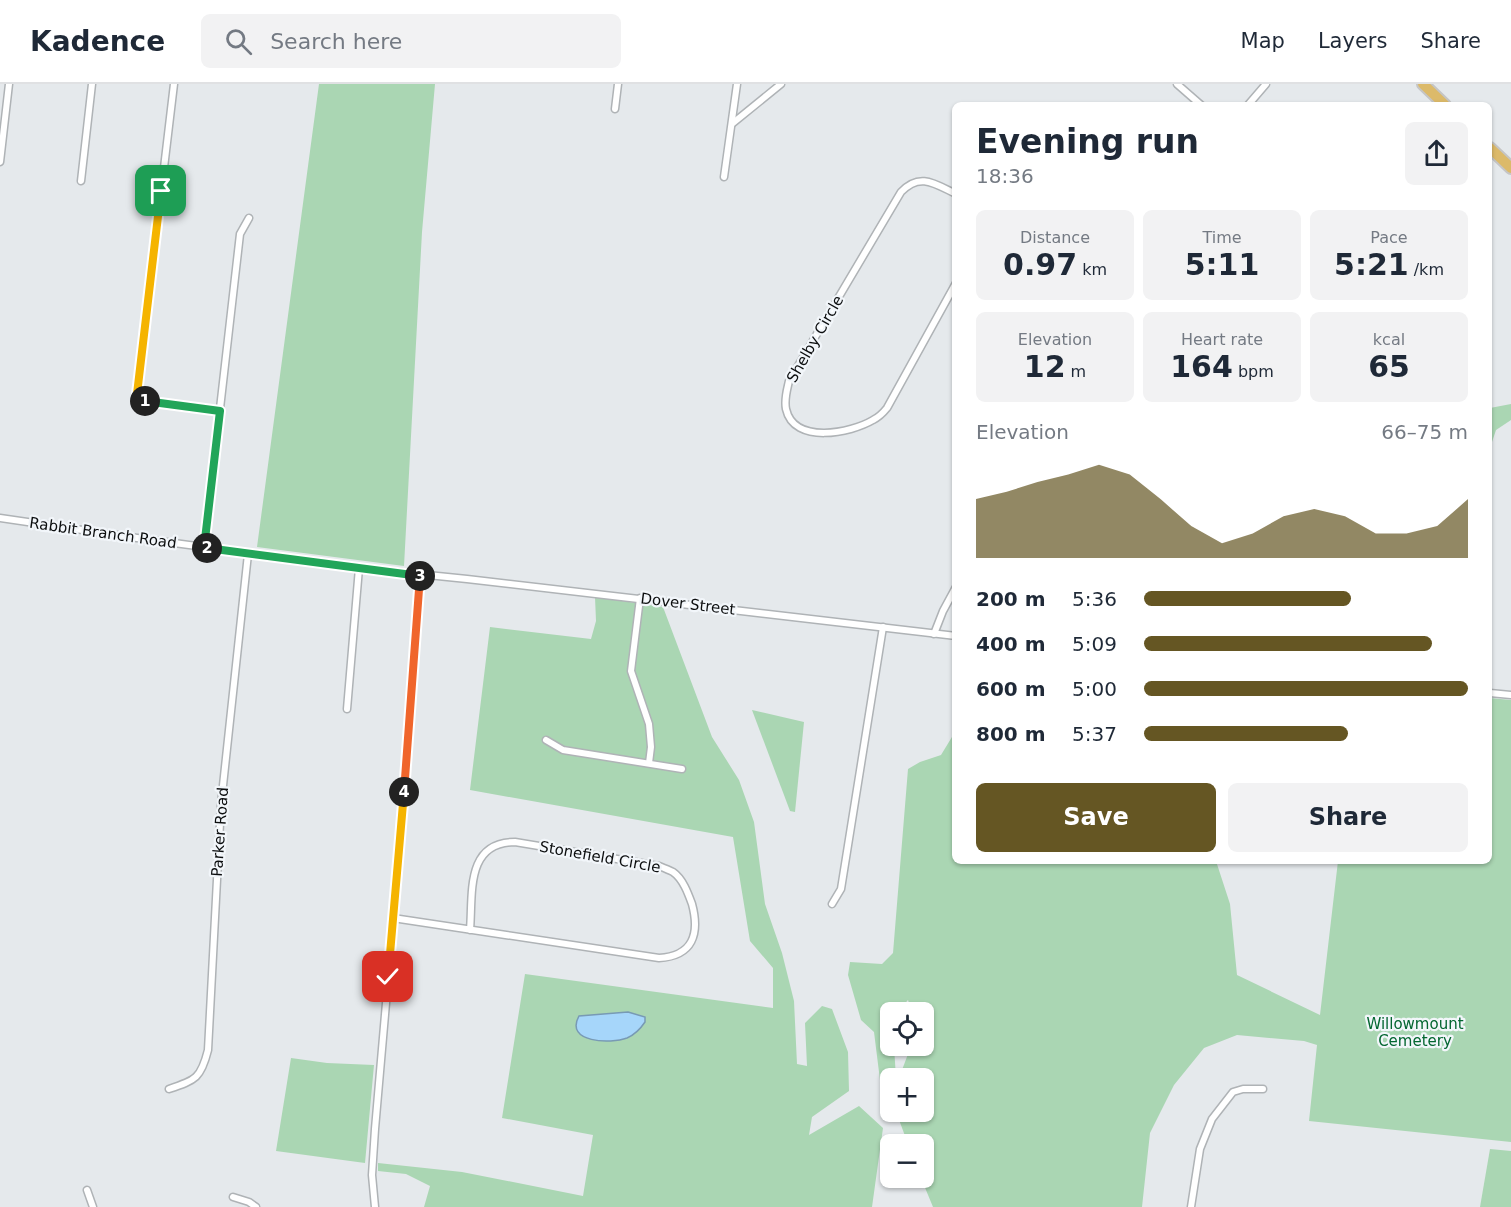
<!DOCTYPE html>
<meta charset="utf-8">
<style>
:root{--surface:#fff;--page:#f2f2f3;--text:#1f2937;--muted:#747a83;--line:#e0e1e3;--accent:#655623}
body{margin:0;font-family:"DejaVu Sans",sans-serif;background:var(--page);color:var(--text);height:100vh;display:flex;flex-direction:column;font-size:22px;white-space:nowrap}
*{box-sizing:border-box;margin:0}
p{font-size:20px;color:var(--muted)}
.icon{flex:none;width:33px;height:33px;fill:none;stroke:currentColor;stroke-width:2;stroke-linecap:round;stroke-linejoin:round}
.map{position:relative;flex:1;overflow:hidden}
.side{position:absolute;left:952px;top:18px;width:540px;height:762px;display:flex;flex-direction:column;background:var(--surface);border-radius:9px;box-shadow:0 2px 4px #0004}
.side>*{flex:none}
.controls{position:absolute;left:880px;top:918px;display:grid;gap:12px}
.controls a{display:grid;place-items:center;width:54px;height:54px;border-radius:9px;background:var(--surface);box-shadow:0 2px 4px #0004;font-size:30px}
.pin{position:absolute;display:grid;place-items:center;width:51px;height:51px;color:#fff;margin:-26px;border-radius:12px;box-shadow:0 3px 9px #0006}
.km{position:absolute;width:30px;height:30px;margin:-15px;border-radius:50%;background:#222;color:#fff;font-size:16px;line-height:30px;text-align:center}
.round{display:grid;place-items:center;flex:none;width:63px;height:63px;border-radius:9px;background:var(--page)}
.head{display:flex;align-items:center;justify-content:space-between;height:102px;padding:0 24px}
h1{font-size:33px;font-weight:700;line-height:45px}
.figures{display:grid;grid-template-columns:repeat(3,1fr);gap:9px;height:102px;padding:6px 24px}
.figures div{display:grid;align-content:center;border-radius:9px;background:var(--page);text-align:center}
.figures b{font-size:30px;font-weight:700}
.figures small{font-size:16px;font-weight:400}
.figures p{font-size:16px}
.chart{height:168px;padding:12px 24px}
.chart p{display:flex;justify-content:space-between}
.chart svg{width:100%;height:108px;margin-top:6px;fill:var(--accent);opacity:.7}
.action{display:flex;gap:12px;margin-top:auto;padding:12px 24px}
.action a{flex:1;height:69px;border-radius:9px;background:var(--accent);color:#fff;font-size:24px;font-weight:700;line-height:69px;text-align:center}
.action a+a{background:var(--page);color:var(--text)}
ul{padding:0 24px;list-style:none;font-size:20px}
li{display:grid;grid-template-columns:96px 72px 1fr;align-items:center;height:45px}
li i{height:15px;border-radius:8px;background:var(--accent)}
header{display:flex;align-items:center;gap:36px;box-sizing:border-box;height:84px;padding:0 30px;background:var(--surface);border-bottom:2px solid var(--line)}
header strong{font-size:28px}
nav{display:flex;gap:33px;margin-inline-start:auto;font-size:21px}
.search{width:420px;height:54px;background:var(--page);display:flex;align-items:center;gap:15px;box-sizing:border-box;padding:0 21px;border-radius:9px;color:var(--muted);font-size:22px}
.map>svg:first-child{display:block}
.green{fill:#aad6b3}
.water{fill:#a6d6fa;stroke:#789ab4;stroke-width:1.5}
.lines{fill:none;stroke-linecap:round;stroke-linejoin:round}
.minor-casing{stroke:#afb3b6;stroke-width:9}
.primary-casing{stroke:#c5c5c5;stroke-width:14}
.minor{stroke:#fff;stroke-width:6}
.primary{stroke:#dcba6a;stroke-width:10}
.split-1-casing{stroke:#fff;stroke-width:12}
.split-2-casing{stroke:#fff;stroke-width:12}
.split-3-casing{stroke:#fff;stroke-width:12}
.split-4-casing{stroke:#fff;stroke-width:12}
.split-5-casing{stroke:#fff;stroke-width:12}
.split-1{stroke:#f5b400;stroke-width:8}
.split-2{stroke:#22a559;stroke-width:8}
.split-3{stroke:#22a559;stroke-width:8}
.split-4{stroke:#f0652b;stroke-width:8}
.split-5{stroke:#f5b400;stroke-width:8}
.labels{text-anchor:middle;stroke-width:4.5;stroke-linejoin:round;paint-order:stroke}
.street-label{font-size:15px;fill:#0c0e0f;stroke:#f2f6fa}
.park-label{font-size:15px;fill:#036630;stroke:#f2f6fa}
</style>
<header>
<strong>Kadence</strong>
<div class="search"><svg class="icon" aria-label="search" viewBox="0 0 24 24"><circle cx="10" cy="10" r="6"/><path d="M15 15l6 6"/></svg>Search here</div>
<nav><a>Map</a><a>Layers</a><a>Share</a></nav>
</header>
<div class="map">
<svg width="1511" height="1123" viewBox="0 0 1511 1123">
<rect width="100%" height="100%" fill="#e5e9ec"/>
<g class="green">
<polygon points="319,0 435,0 422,148 404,482 257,463"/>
<polygon points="1511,320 1511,336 1496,346 1490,364 1490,324"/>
<polygon points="595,513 663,523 712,653 739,696 754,738 765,820 782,869 794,917 797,980 807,982 805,939 822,922 832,925 848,968 849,1007 812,1033 809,1051 859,1022 883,1044 872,1123 424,1123 430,1102 406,1090 378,1087 378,1079 462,1088 583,1112 593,1051 502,1034 525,890 773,924 773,884 750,857 733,753 470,706 490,543 591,555 596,537"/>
<polygon points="1490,614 1511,616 1511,1058 1309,1037 1317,961 1304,957 1237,951 1204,964 1174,1001 1150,1049 1142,1123 933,1123 921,1094 924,1094 924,1060 908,1060 898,1033 901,1028 924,1028 924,994 906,994 902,986 911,962 924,962 924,928 912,928 908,916 897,928 891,928 891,962 894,962 896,994 891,994 891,1005 880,996 874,948 861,936 848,891 850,878 882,880 893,869 908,685 920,678 941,671 955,648 956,777 1216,777 1230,820 1237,891 1320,931 1338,777 1490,777"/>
<polygon points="752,626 804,638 795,728 790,727"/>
<polygon points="291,974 327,979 374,981 365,1079 276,1067"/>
<polygon points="1490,1065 1511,1067 1511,1123 1480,1123"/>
</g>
<path class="water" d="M628,928L645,933V938C641,944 634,951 627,954C611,960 564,959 579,932Z"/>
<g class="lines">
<g class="minor-casing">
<g id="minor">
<polyline points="174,0 137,310 141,316 220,327"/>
<polyline points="1177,0 1201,21"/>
<polyline points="1248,21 1266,0"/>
<polyline points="615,25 618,0"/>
<polyline points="733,39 781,0"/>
<polyline points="0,78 9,0"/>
<polyline points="724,93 737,0"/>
<polyline points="81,97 92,0"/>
<path d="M956,110C935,100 920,88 901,108L789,297C787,306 784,315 786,325C794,361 851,349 873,336C879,333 883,329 887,324L956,199"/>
<polyline points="0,434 137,454 359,484 467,495 956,552"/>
<polyline points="204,464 240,150 249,134"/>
<polyline points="640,514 631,587 649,640 651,663 649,679"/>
<polyline points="934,550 943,527 956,503"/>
<polyline points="1490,609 1511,611"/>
<polyline points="347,625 359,484"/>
<polyline points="546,656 563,666 682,685"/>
<polyline points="832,820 841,805 883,543"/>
<path d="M393,834L659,874C693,872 700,850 692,820C688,809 683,795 673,788C669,786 664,784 659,782L515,758C465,758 473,810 470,846"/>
<path d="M169,1005C196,996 201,994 208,966L221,720L248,470"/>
<polyline points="87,1106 93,1123"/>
<polyline points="233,1113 249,1118 256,1123"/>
<polyline points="375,1123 372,1091 375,1045 407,679 420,491"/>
<polyline points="1191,1123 1200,1065 1212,1035 1233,1008 1243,1005 1263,1005"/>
</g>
</g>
<g class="primary-casing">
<g id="primary">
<polyline points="1423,0 1445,21"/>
<polyline points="1490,64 1511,84"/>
</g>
</g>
<use href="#minor" class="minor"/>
<use href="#primary" class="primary"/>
</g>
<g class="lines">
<g class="split-1-casing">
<polyline id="split-1" points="145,317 138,314 137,310 161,107"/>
</g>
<g class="split-2-casing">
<polyline id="split-2" points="145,317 220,327 204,464 207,464"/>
</g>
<g class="split-3-casing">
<polyline id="split-3" points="207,464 420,492"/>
</g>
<g class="split-4-casing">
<polyline id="split-4" points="404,708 420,492"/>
</g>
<g class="split-5-casing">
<polyline id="split-5" points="388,893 404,708"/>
</g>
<use href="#split-1" class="split-1"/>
<use href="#split-2" class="split-2"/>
<use href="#split-3" class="split-3"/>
<use href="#split-4" class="split-4"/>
<use href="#split-5" class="split-5"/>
</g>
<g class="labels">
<g class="street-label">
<text transform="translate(815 255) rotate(-60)" y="5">Shelby Circle</text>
<text transform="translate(103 449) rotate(8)" y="5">Rabbit Branch Road</text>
<text transform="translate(688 520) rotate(7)" y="5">Dover Street</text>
<text transform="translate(220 748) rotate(-86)" y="5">Parker Road</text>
<text transform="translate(600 773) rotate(10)" y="5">Stonefield Circle</text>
</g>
<g class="park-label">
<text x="1415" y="945">Willowmount<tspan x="1415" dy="17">Cemetery</tspan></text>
</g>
</g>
</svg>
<div class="controls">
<a><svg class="icon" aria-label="locate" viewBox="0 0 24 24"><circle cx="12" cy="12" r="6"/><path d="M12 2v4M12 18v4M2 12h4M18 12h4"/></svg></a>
<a>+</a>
<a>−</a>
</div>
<div class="pin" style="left:161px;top:107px;background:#1e9e55"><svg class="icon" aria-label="arrive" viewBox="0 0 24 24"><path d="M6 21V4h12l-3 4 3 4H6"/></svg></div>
<div class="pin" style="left:388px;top:893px;background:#d93025"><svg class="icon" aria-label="check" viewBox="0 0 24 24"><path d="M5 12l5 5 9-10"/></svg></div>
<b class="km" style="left:145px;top:317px">1</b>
<b class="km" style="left:207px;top:464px">2</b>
<b class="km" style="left:420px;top:492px">3</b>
<b class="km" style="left:404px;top:708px">4</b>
<section class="side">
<div class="head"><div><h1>Evening run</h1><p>18:36</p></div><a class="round"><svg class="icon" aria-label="share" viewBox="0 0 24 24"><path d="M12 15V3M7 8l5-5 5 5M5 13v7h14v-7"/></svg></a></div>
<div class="figures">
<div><p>Distance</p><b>0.97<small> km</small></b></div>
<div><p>Time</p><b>5:11</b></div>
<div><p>Pace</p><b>5:21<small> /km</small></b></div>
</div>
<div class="figures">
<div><p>Elevation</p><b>12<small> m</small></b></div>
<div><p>Heart rate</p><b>164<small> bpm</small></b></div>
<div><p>kcal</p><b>65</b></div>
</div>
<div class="chart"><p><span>Elevation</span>66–75 m</p>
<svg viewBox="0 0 160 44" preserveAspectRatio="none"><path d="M0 44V20L10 17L20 13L30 10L40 6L50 10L60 20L70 31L80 38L90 34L100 27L110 24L120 27L130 34L140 34L150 31L160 20V44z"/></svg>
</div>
<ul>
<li><b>200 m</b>5:36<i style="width:64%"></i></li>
<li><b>400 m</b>5:09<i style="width:89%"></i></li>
<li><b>600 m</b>5:00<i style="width:100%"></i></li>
<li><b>800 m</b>5:37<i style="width:63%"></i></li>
</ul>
<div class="action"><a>Save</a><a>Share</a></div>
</section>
</div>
